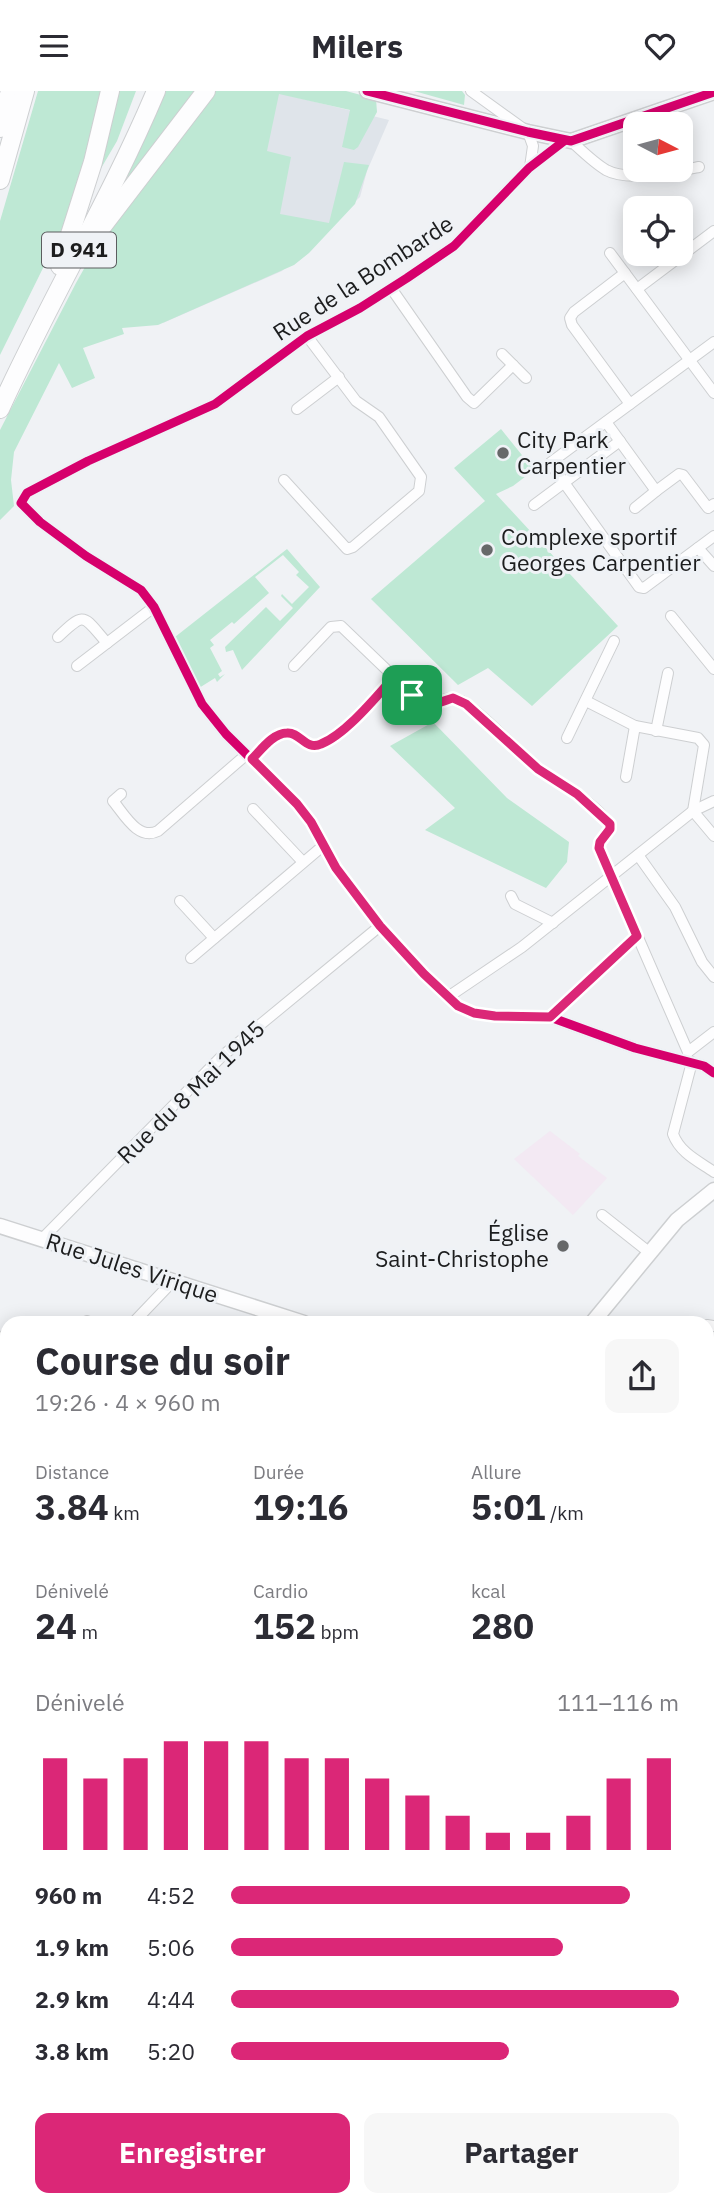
<!DOCTYPE html>
<html lang="fr">
<meta charset="utf-8">
<style>
:root{--surface:#fff;--page:#f7f7f7;--text:#2b2b33;--muted:#7c7c81;--accent:#db2777}
body{margin:0;font-family:"IBM Plex Sans",sans-serif;background:var(--page);color:var(--text);height:100vh;display:flex;flex-direction:column;font-size:26px;white-space:nowrap}
*{box-sizing:border-box;margin:0}
p{font-size:23px;color:var(--muted)}
.icon{flex:none;width:38px;height:38px;fill:none;stroke:currentColor;stroke-width:2;stroke-linecap:round;stroke-linejoin:round}
.map{position:relative;flex:1;overflow:hidden}
.details{position:absolute;left:0px;top:1225px;width:714px;height:891px;display:flex;flex-direction:column;background:var(--surface);border-radius:21px 21px 0 0;box-shadow:0 4px 18px #0003}
.details>*{flex:none}
.needle{width:46px;rotate:96deg}
.buttons{position:absolute;left:623px;top:21px;display:grid;gap:14px}
.buttons a{display:grid;place-items:center;width:70px;height:70px;border-radius:14px;background:var(--surface);box-shadow:0 4px 18px #0003;font-size:35px}
.pin{position:absolute;display:grid;place-items:center;width:60px;height:60px;color:#fff;margin:-30px;border-radius:14px;box-shadow:0 4px 10px #0006}
.round{display:grid;place-items:center;flex:none;width:74px;height:74px;border-radius:14px;background:var(--page)}
.overview{display:flex;align-items:center;justify-content:space-between;height:119px;padding:0 35px}
h1{font-size:38px;font-weight:700;line-height:52px}
.stats{display:grid;grid-template-columns:repeat(3,1fr);gap:10px;height:119px;padding:7px 35px}
.stats div{display:grid;align-content:center}
.stats b{font-size:35px;font-weight:700}
.stats small{font-size:19px;font-weight:400}
.stats p{font-size:19px}
.chart{height:196px;padding:14px 35px}
.chart p{display:flex;justify-content:space-between}
.chart svg{width:100%;height:126px;margin-top:7px;stroke:var(--accent);stroke-width:6}
.primary-button{display:flex;gap:14px;margin-top:auto;padding:14px 35px}
.primary-button a{flex:1;height:80px;border-radius:14px;background:var(--accent);color:#fff;font-size:28px;font-weight:700;line-height:80px;text-align:center}
.primary-button a+a{background:var(--page);color:var(--text)}
ul{padding:0 35px;list-style:none;font-size:23px}
li{display:grid;grid-template-columns:112px 84px 1fr;align-items:center;height:52px}
li i{height:18px;border-radius:9px;background:var(--accent)}
header{display:flex;justify-content:space-between;align-items:center;height:91px;padding:0 35px;background:var(--surface);font-size:32px;font-weight:700}
.map>svg:first-child{display:block}
.built{fill:#dfe4ea}
.education{fill:#f3e9f3}
.green{fill:#bee8d4}
.lines{fill:none;stroke-linecap:round;stroke-linejoin:round}
.street-casing{stroke:#cdcfd1;stroke-width:12}
.secondary-casing{stroke:#cdcfd1;stroke-width:17}
.highway-casing{stroke:#cdcfd1;stroke-width:20}
.street{stroke:#fdfdfe;stroke-width:10}
.secondary{stroke:#fdfdfe;stroke-width:14}
.highway{stroke:#fdfdfe;stroke-width:18}
.rail{stroke:#d5d6d6;stroke-width:2.5;stroke-dasharray:12 12;stroke-linecap:butt}
.cycleway-casing{stroke:#eff2f6;stroke-width:13}
.cycleway{stroke:#d6006c;stroke-width:9}
.route-casing{stroke:#fff;stroke-width:14}
.route{stroke:#db2777;stroke-width:9}
.poi-dot{fill:#666869;stroke:#eff2f6;stroke-width:2.5}
.labels{text-anchor:middle;stroke-width:6;stroke-linejoin:round;paint-order:stroke}
.shield{fill:#eff2f6;stroke:#5b5d5f;stroke-width:2}
.shield-label{font-size:21px;font-weight:bold;fill:#1c1d1e}
.street-label{font-size:23px;fill:#1c1d1e;stroke:#eff2f6}
.poi-label{font-size:23px;fill:#1c1d1e;stroke:#eff2f6;text-anchor:start}
</style>
<header><svg class="icon" aria-label="menu" viewBox="0 0 24 24"><path d="M4 6h16M4 12h16M4 18h16"/></svg>Milers<svg class="icon" aria-label="heart" viewBox="0 0 24 24"><path d="M12 20l-8-8c-3-5 5-10 8-4 3-6 11-1 8 4z"/></svg></header>
<div class="map">
<svg width="714" height="2115" viewBox="0 0 714 2115">
<rect width="100%" height="100%" fill="#f0f2f5"/>
<polygon class="built" points="279,2 389,29 367,80 360,106 282,180 163,232"/>
<polygon class="education" points="550,1040 580,1063 578,1065 607,1087 573,1124 514,1068"/>
<g class="green">
<polygon points="38,0 136,0 117,50 45,173 0,264 0,130"/>
<polygon points="166,0 346,0 376,8 377,21 358,56 354,59 342,56 350,19 279,3 267,60 291,66 280,123 329,132 344,71 369,74 355,113 309,162 294,174 158,234 122,237 124,243 83,257 95,287 72,297 59,272 14,361 11,389 14,415 0,429 0,339 76,192 103,144 133,104 127,84"/>
<polygon points="414,0 462,0 465,4 464,14"/>
<polygon points="501,338 534,379 513,395 496,403 618,535 532,615 488,577 458,594 371,508 485,410 454,377"/>
<polygon points="287,458 320,496 242,579 233,559 226,561 225,556 266,516 280,530 293,517 281,505 282,503 292,513 309,496 296,484 299,481 283,464 255,486 269,502 234,533 232,531 210,549 214,554 210,557 222,580 218,583 220,586 225,583 217,591 215,587 199,597 175,546"/>
<polygon points="433,631 507,707 569,751 567,771 546,797 425,739 455,717 390,655"/>
<polygon points="707,1416 714,1423 714,1531 707,1537"/>
</g>
<g class="lines">
<g class="street-casing">
<g id="street">
<polyline points="471,0 528,41 533,55 530,76"/>
<polyline points="564,50 529,77 454,155 407,187 360,217 307,245 215,313 88,370 27,402 21,412 40,431 86,465 141,499 154,516 202,613 226,643 297,713 311,731 336,777 380,835 424,882 458,915 473,922 495,925 550,926 635,957 704,975 714,982"/>
<path d="M571,50C582,60 594,72 606,79C628,91 674,81 699,76"/>
<polyline points="610,162 714,302"/>
<polyline points="625,182 574,221 570,227 572,234 630,313"/>
<polyline points="391,197 467,306 474,312 513,274"/>
<polyline points="637,198 714,140"/>
<polyline points="714,251 550,372 639,496 644,497 714,445"/>
<polyline points="502,263 526,287"/>
<polyline points="297,318 339,286"/>
<polyline points="606,331 656,400 679,383 683,384 708,417 714,413"/>
<polyline points="284,389 347,458 353,456 419,400 421,386 379,326 356,310 307,245"/>
<polyline points="534,414 620,350"/>
<polyline points="635,417 656,400"/>
<polyline points="698,457 714,475"/>
<polyline points="671,525 714,578"/>
<path d="M58,546C86,519 83,525 107,552"/>
<polyline points="77,575 154,516"/>
<path d="M294,575L331,536L341,535L416,607L428,613L450,607L462,610C494,631 517,664 550,686C564,695 610,722 610,739L600,751L599,757L688,961"/>
<polyline points="586,610 635,635 698,647 704,654 693,720"/>
<polyline points="656,640 668,582"/>
<polyline points="567,647 614,550"/>
<path d="M252,668C261,659 273,642 287,642C300,642 306,660 321,653C348,642 375,607 394,586"/>
<polyline points="626,686 635,635"/>
<path d="M121,703L113,710C124,723 138,750 158,740L247,663"/>
<polyline points="253,718 303,771"/>
<polyline points="693,720 714,745"/>
<polyline points="638,764 675,816 702,871 714,886"/>
<polyline points="511,805 515,813 553,832"/>
<polyline points="180,810 214,847"/>
<polyline points="191,867 324,754"/>
<polyline points="448,906 522,856 693,720 714,710"/>
<polyline points="550,926 637,845"/>
<polyline points="688,961 714,941"/>
<path d="M692,971L673,1043C680,1062 698,1070 714,1081"/>
<polyline points="602,1124 650,1162"/>
<polyline points="42,1148 221,966 380,835"/>
<polyline points="84,1232 87,1230 90,1232"/>
<polyline points="133,1232 174,1189"/>
<polyline points="707,1234 714,1235"/>
<polyline points="0,1249 7,1242"/>
<polyline points="0,1287 7,1295"/>
<polyline points="707,1324 714,1325"/>
<polyline points="0,1374 7,1374"/>
<polyline points="0,1512 7,1513"/>
<polyline points="0,1560 7,1537"/>
<polyline points="0,1624 7,1623"/>
<polyline points="0,1648 7,1665"/>
</g>
</g>
<g class="secondary-casing">
<g id="secondary">
<polyline points="367,0 528,41 571,50 714,1"/>
<polyline points="0,1135 304,1232"/>
<polyline points="592,1232 677,1129 714,1099"/>
<polyline points="707,1749 714,1748"/>
<polyline points="707,1834 714,1837"/>
<polyline points="0,1835 7,1835"/>
</g>
</g>
<g class="highway-casing">
<g id="highway">
<polyline points="0,37 10,0"/>
<polyline points="0,89 25,0"/>
<polyline points="101,137 206,0"/>
<polyline points="60,175 93,71 110,0"/>
<path d="M0,318C49,210 110,109 156,0"/>
</g>
</g>
<use href="#street" class="street"/>
<use href="#secondary" class="secondary"/>
<use href="#highway" class="highway"/>
<g class="rail">
<polyline points="707,2098 714,2095"/>
<polyline points="670,2115 685,2109"/>
</g>
<g class="cycleway-casing">
<g id="cycleway">
<polyline points="367,0 528,41 571,50 714,1"/>
<polyline points="564,50 529,77 454,155 407,187 360,217 307,245 215,313 88,370 27,402 21,412 40,431 86,465 141,499 154,516 202,613 226,643 297,713 311,731 336,777 380,835 424,882 458,915 473,922 495,925 550,926 635,957 704,975 714,982"/>
</g>
</g>
<use href="#cycleway" class="cycleway"/>
</g>
<g class="lines">
<g class="route-casing">
<path id="route" d="M394,586C404,596 416,613 431,613C438,613 446,609 453,607L466,613L538,678L577,703L610,733V738L600,751L599,757L637,845L550,926L495,925L474,922L458,915L424,883L380,835L336,777L311,731L297,713L252,668C261,659 273,642 287,642C300,641 306,660 321,653C346,643 376,606 394,586Z"/>
</g>
<use href="#route" class="route"/>
</g>
<g class="poi-dot">
<circle cx="503" cy="362" r="7"/>
<circle cx="487" cy="459" r="7"/>
<circle cx="563" cy="1155" r="7"/>
</g>
<g class="labels">
<rect class="shield" x="42" y="141.5" width="74" height="35" rx="5"/>
<g class="shield-label">
<text x="79" y="166">D 941</text>
</g>
<g class="street-label">
<text transform="translate(363 187) rotate(-33)" y="8">Rue de la Bombarde</text>
<text transform="translate(191 1001) rotate(-44)" y="8">Rue du 8 Mai 1945</text>
<text transform="translate(132 1177) rotate(18)" y="8">Rue Jules Virique</text>
</g>
<g class="poi-label">
<text x="517" y="357">City Park<tspan x="517" dy="26">Carpentier</tspan></text>
<text x="501" y="454">Complexe sportif<tspan x="501" dy="26">Georges Carpentier</tspan></text>
<text x="549" y="1150" text-anchor="end">Église<tspan x="549" dy="26">Saint-Christophe</tspan></text>
</g>
</g>
</svg>
<div class="buttons">
<a><svg class="needle" viewBox="-14 -14 28 28"><path d="M0-13l5 13h-10z" fill="#e53935"/><path d="M0 13l5-13h-10z" fill="#7c7c81"/></svg></a>
<a><svg class="icon" aria-label="locate" viewBox="0 0 24 24"><circle cx="12" cy="12" r="6"/><path d="M12 2v4M12 18v4M2 12h4M18 12h4"/></svg></a>
</div>
<div class="pin" style="left:412px;top:604px;background:#1e9e55"><svg class="icon" aria-label="arrive" viewBox="0 0 24 24"><path d="M6 21V4h12l-3 4 3 4H6"/></svg></div>
<section class="details">
<div class="overview"><div><h1>Course du soir</h1><p>19:26 · 4 × 960 m</p></div><a class="round"><svg class="icon" aria-label="share" viewBox="0 0 24 24"><path d="M12 15V3M7 8l5-5 5 5M5 13v7h14v-7"/></svg></a></div>
<div class="stats">
<div><p>Distance</p><b>3.84<small> km</small></b></div>
<div><p>Durée</p><b>19:16</b></div>
<div><p>Allure</p><b>5:01<small> /km</small></b></div>
</div>
<div class="stats">
<div><p>Dénivelé</p><b>24<small> m</small></b></div>
<div><p>Cardio</p><b>152<small> bpm</small></b></div>
<div><p>kcal</p><b>280</b></div>
</div>
<div class="chart"><p><span>Dénivelé</span>111–116 m</p>
<svg viewBox="0 0 160 44" preserveAspectRatio="none"><path d="M5 44V12M15 44V19M25 44V12M35 44V6M45 44V6M55 44V6M65 44V12M75 44V12M85 44V19M95 44V25M105 44V32M115 44V38M125 44V38M135 44V32M145 44V19M155 44V12"/></svg>
</div>
<ul>
<li><b>960 m</b>4:52<i style="width:89%"></i></li>
<li><b>1.9 km</b>5:06<i style="width:74%"></i></li>
<li><b>2.9 km</b>4:44<i style="width:100%"></i></li>
<li><b>3.8 km</b>5:20<i style="width:62%"></i></li>
</ul>
<div class="primary-button"><a>Enregistrer</a><a>Partager</a></div>
</section>
</div>
